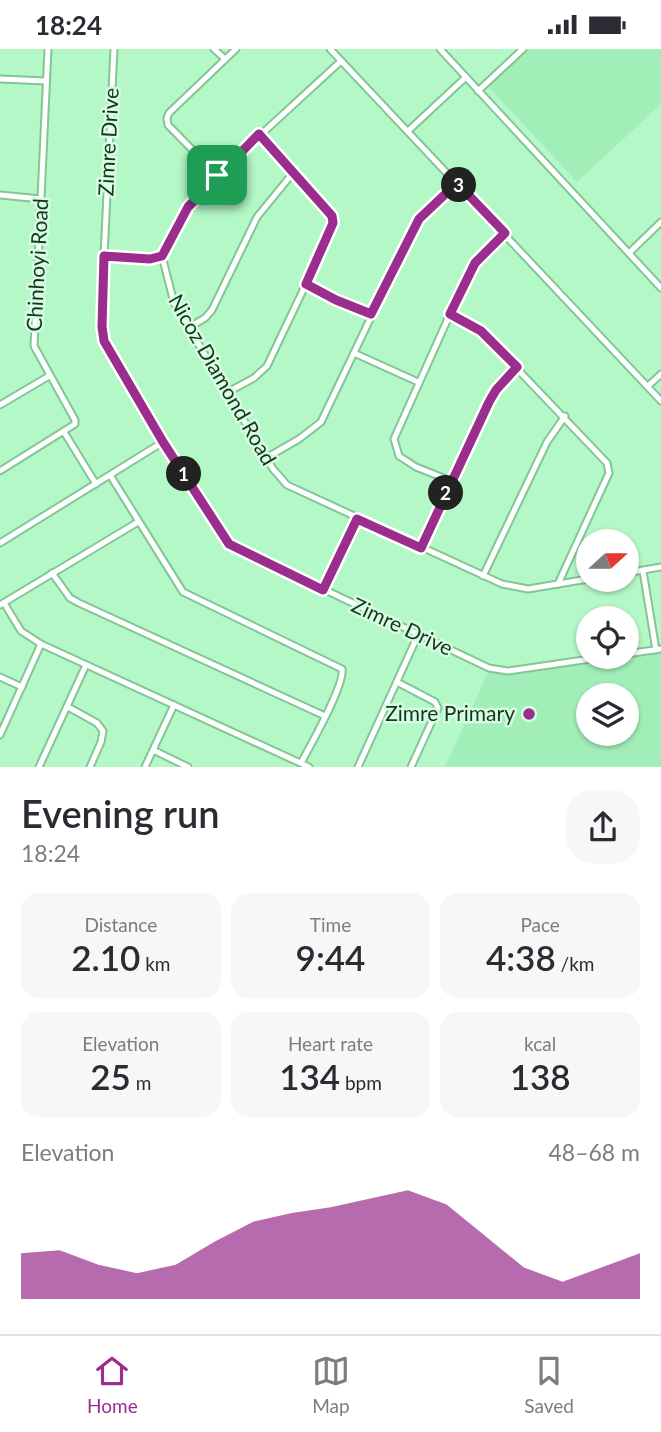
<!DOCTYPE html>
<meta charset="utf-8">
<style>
:root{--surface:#fff;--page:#f7f7f7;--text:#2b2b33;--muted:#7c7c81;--line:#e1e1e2;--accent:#9a2d8e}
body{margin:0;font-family:Lato,sans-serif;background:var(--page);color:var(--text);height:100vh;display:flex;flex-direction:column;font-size:26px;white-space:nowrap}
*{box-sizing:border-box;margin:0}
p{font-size:23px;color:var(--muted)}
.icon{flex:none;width:38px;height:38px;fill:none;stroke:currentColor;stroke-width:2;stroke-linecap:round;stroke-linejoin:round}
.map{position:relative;height:718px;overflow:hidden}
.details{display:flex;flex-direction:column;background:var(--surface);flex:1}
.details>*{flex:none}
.needle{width:46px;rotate:69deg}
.fabs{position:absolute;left:576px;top:480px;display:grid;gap:14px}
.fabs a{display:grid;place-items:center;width:63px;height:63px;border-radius:50%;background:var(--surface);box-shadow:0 2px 5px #0004;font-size:35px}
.pin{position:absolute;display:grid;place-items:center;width:60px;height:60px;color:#fff;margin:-30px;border-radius:14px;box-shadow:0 4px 10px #0006}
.km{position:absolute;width:35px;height:35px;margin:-18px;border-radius:50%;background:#222;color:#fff;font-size:19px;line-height:35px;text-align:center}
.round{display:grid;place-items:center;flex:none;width:74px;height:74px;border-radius:28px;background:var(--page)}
.headline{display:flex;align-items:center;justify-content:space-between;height:119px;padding:0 21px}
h1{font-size:38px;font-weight:600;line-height:52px}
.stats{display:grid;grid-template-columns:repeat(3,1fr);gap:10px;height:119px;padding:7px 21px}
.stats div{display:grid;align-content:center;border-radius:18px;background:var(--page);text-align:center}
.stats b{font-size:35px;font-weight:600}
.stats small{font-size:19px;font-weight:400}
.stats p{font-size:19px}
.chart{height:196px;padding:14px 21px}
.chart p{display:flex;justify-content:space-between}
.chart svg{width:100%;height:126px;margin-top:7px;fill:var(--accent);opacity:.7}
.status{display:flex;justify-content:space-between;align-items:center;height:49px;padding:0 35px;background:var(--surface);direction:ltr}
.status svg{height:19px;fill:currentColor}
.tabs{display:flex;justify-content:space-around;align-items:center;height:98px;border-top:2px solid var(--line);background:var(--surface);font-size:19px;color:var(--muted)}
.tabs a{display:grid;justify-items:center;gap:4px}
.tabs .active{color:var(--accent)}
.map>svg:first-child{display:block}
.built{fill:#a2eeb8;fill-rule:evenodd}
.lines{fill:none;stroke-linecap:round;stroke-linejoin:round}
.minor-casing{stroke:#83c696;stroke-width:9}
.minor{stroke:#fff;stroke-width:5}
.route-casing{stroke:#fff;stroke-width:14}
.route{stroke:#9a2d8e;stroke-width:9}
.poi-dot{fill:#9a2d8e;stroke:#d5fee0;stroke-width:2.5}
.labels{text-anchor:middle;stroke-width:5;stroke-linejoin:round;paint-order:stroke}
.street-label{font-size:21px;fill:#183421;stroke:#d5fee0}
.poi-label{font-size:21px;fill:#183421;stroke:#d5fee0;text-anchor:end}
</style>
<div class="status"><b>18:24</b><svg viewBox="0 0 49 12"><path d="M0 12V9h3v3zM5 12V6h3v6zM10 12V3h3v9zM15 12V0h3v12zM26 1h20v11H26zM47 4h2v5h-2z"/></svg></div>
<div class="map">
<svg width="661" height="718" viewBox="0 0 661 718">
<rect width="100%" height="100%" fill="#b3f8c6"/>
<g class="built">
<polygon points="528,0 661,0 661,55 577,133 488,37"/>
<path d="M661,598V718H445L490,619L506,624L605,607H626ZM588,646H626V684H588Z"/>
</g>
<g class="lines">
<g class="minor-casing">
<g id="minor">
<polyline points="114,0 104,207 101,278 105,292 163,393 229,495 489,619 508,622 611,607"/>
<polyline points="214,0 225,10"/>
<polyline points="330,0 661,352"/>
<polyline points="440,0 661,239"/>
<polyline points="341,12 217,126 188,158 162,207 174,254 273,420 287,436 502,535 528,540 588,530"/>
<polyline points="0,30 46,32"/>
<polyline points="478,42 523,0"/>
<polyline points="408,82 466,28"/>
<polyline points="217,126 168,76 167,69 169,64 236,0"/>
<polyline points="0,146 41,150"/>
<polyline points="629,204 661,173"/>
<polyline points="104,207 150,210 162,207"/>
<polyline points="306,235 336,251 371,265"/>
<polyline points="450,265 475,214 504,184"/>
<polyline points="188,279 205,269 212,261 257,168 293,124"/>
<polyline points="354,304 418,333"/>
<polyline points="648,337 661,325"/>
<polyline points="228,343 254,329 267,317 306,235 333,175 328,161 259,85"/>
<polyline points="0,356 49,327"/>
<polyline points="64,383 96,435"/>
<polyline points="266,409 299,390 321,373 412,182 431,158 457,134"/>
<polyline points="0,422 75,375 75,371 34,297 48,0"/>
<path d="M110,426L183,543L342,620C345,636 310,697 301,714"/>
<polyline points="451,432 416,418 399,407 394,390 450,265 481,282 607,414 609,424 558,535"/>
<polyline points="0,494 163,393"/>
<polyline points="421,499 489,353 496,341 517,318"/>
<polyline points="643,522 656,601"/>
<polyline points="52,524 70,549 79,554 325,667"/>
<polyline points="626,524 661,518"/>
<polyline points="483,527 547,393 565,367"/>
<polyline points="323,541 357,470"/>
<polyline points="4,554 21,582 41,595 309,718"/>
<polyline points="0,556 138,473"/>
<polyline points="626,605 661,600"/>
<polyline points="0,628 22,638"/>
<polyline points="397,633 435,653 438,659 411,718"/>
<polyline points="68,658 97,674 103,682 101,693 90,718"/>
<polyline points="0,686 41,595"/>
<polyline points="153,701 188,718"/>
<polyline points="39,718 86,616"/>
<polyline points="145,718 174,656"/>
<polyline points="358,718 418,586"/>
</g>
</g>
<use href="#minor" class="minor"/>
</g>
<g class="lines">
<g class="route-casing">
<polygon id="route" points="259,85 332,167 333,174 306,235 336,251 371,265 419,170 457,134 505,184 475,214 450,265 481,282 517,318 496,341 489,353 421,499 357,470 323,541 229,495 163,393 104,292 102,278 104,207 150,210 162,207 188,158"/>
</g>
<use href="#route" class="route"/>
</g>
<circle class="poi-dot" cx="529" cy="665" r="7"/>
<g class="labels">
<g class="street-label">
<text transform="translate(109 93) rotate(-87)" y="7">Zimre Drive</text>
<text transform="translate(38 216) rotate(-87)" y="7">Chinhoyi Road</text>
<text transform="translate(222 331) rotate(60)" y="7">Nicoz Diamond Road</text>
<text transform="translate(402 578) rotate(25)" y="7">Zimre Drive</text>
</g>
<g class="poi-label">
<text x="515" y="672">Zimre Primary</text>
</g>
</g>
</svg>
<div class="fabs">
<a><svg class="needle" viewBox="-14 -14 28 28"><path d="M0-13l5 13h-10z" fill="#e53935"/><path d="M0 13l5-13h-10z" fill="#7c7c81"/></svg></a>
<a><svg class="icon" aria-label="locate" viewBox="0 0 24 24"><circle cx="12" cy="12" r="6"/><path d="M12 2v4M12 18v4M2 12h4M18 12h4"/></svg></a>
<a><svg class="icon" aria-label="layers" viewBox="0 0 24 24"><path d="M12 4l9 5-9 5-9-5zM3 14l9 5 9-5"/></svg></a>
</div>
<div class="pin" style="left:217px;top:126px;background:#1e9e55"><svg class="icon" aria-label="arrive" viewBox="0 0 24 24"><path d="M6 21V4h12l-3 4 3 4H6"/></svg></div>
<b class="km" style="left:184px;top:425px">1</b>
<b class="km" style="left:446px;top:444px">2</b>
<b class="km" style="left:459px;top:136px">3</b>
</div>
<section class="details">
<div class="headline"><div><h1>Evening run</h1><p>18:24</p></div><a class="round"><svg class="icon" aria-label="share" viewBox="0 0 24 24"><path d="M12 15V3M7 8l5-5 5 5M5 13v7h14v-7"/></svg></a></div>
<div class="stats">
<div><p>Distance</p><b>2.10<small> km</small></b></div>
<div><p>Time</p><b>9:44</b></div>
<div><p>Pace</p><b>4:38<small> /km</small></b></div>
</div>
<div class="stats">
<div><p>Elevation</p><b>25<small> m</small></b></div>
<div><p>Heart rate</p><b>134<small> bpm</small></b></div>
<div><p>kcal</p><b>138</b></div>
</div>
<div class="chart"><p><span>Elevation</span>48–68 m</p>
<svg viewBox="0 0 160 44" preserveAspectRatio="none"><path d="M0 44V28L10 27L20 32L30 35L40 32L50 24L60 17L70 14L80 12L90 9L100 6L110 11L120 22L130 33L140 38L150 33L160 28V44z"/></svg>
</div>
</section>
<nav class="tabs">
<a class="active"><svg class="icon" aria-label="home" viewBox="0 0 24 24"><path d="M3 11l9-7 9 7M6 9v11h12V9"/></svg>Home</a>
<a><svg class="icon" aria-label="map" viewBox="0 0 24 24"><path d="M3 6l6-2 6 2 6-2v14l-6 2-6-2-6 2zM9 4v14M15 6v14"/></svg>Map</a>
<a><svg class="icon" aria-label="saved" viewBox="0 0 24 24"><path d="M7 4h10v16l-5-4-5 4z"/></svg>Saved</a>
</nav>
